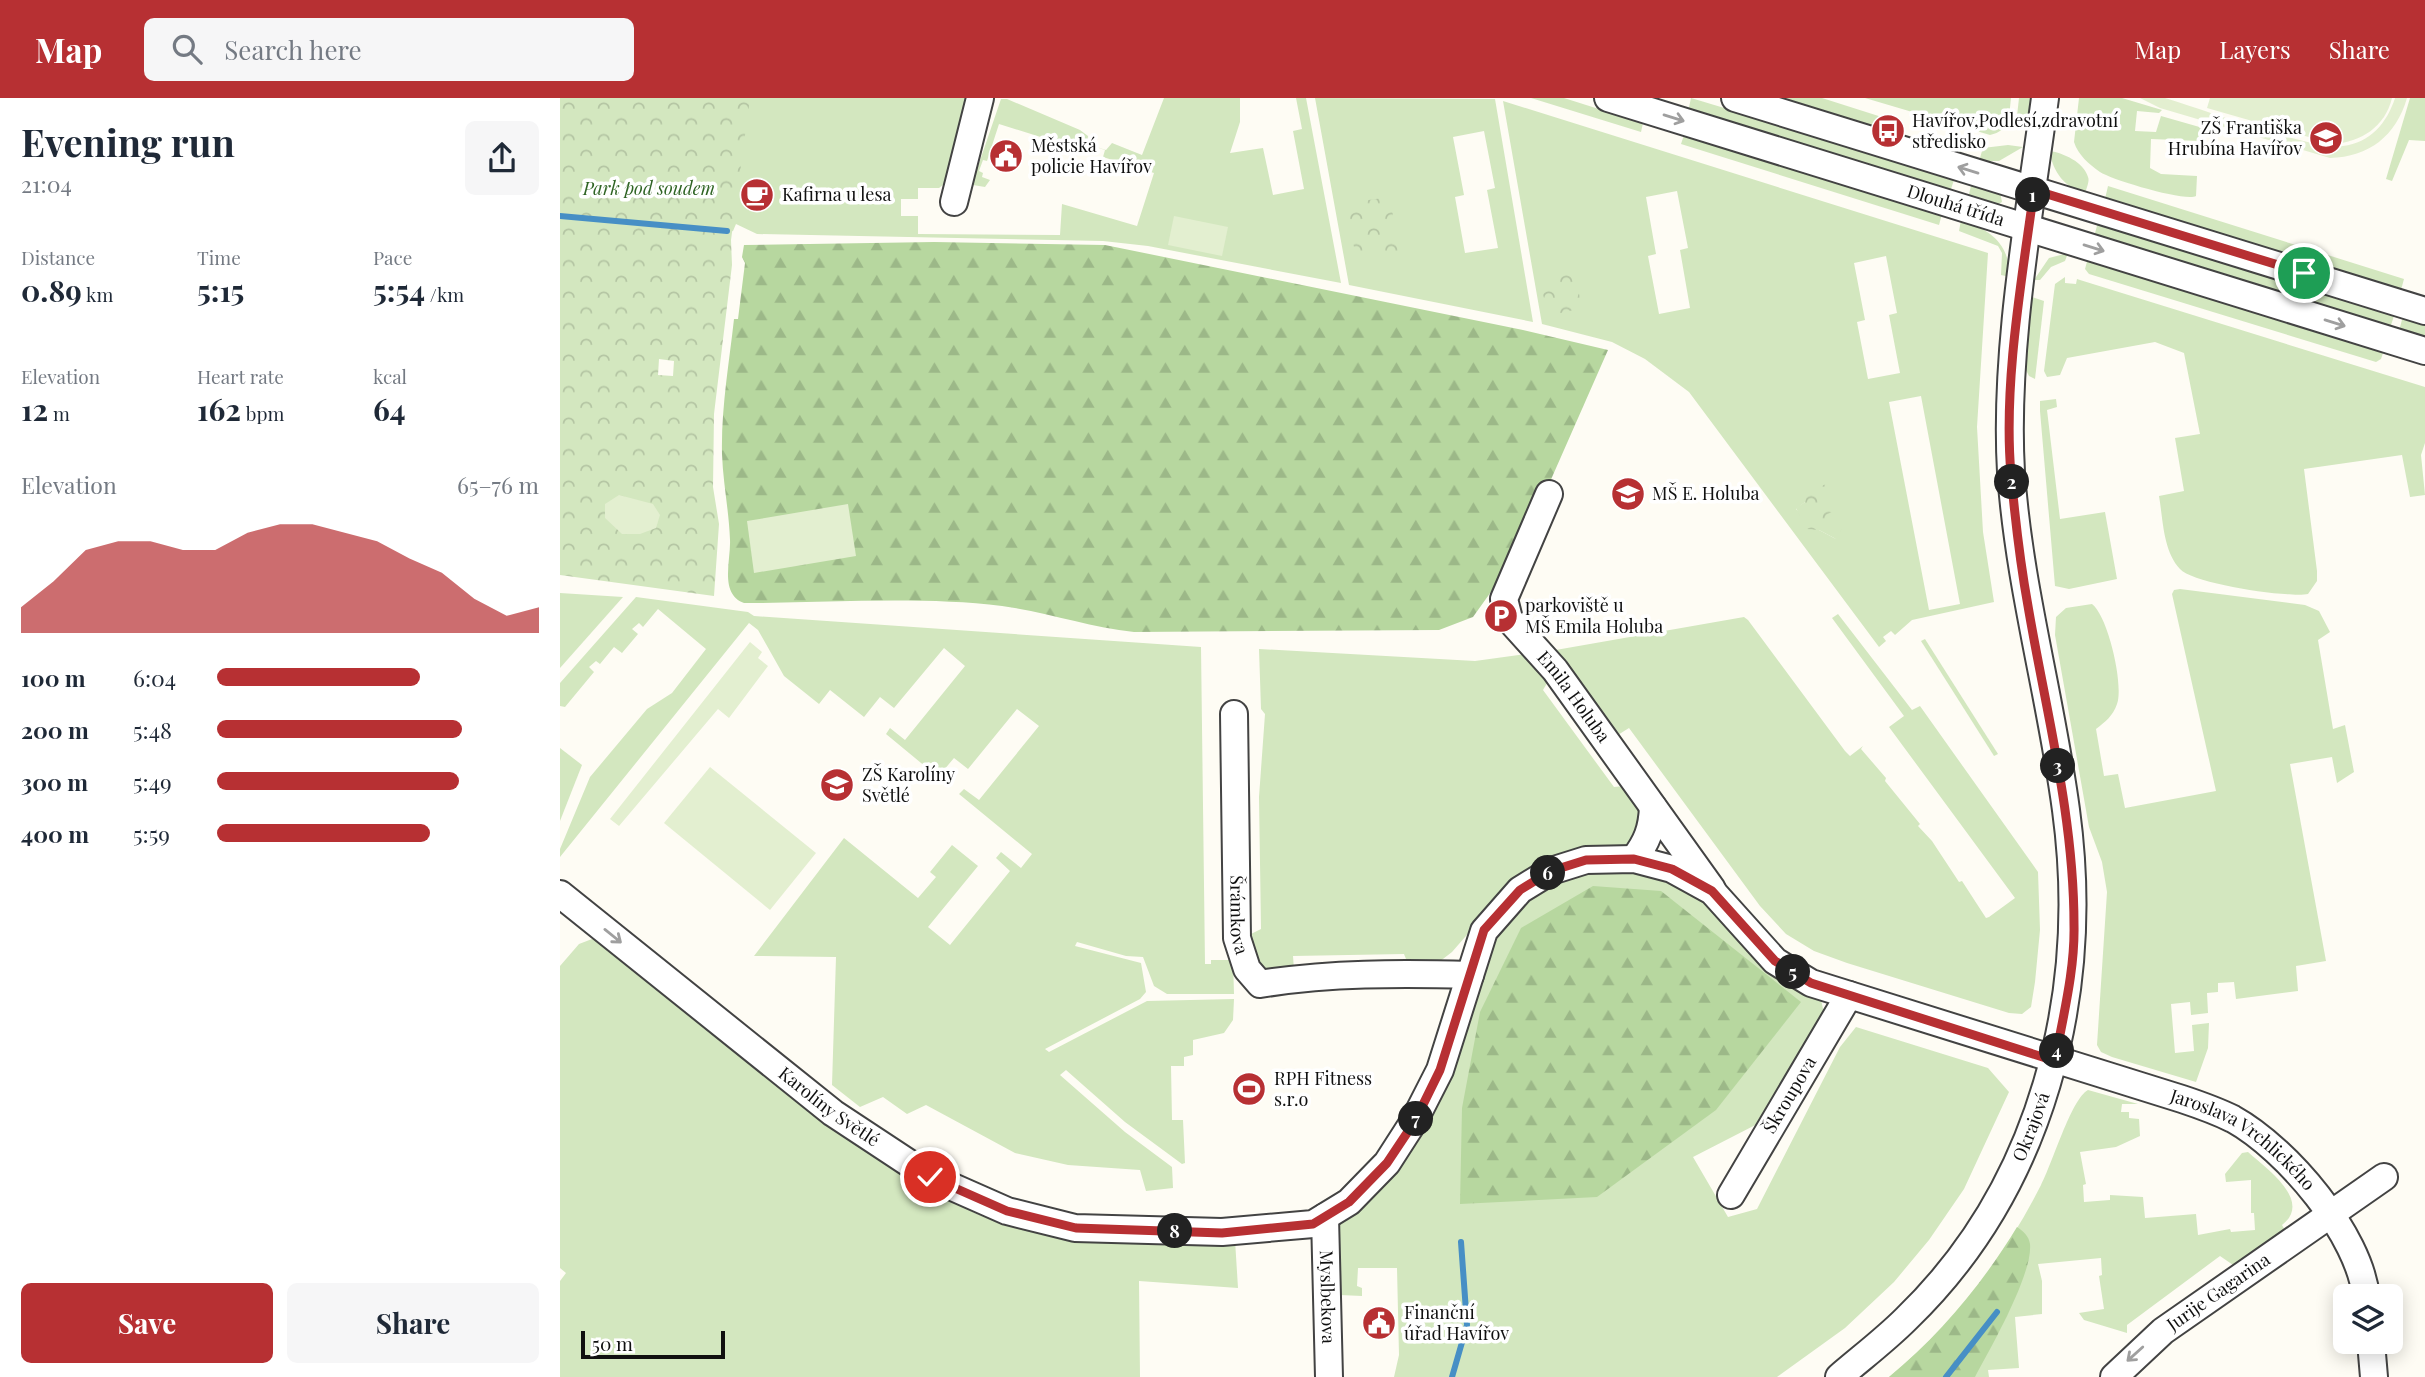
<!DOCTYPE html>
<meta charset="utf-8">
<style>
:root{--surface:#fff;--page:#f6f6f7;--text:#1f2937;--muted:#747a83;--accent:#b73033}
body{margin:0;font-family:"Playfair Display",serif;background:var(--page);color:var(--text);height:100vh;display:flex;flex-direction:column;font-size:26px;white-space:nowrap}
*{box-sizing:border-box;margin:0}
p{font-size:23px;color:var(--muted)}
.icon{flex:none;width:38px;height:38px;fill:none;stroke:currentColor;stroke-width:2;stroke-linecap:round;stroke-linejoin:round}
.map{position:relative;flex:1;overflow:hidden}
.sheet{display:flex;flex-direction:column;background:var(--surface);width:560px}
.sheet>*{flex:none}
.tools{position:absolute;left:1773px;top:1186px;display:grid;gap:14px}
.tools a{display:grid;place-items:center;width:70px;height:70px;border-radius:10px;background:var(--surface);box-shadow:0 4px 18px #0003;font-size:35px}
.scale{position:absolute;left:21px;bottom:18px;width:144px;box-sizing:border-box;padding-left:7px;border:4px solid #101010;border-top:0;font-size:19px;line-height:24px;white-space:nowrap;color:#101010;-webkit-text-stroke:5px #fff;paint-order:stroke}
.pin{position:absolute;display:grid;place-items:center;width:60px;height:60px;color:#fff;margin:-30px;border:4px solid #fff;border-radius:50%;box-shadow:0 2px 7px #0007}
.km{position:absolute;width:35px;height:35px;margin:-18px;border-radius:50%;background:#222;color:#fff;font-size:19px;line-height:35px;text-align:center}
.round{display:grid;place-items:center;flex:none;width:74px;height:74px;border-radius:10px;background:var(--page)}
.overview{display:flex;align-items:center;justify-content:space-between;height:119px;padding:0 21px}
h1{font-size:38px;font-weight:700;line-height:52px}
.stats{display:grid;grid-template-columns:repeat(3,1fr);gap:10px;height:119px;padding:7px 21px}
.stats div{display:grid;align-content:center}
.stats b{font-size:30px;font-weight:700}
.stats small{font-size:19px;font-weight:400}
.stats p{font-size:19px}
.chart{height:196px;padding:14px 21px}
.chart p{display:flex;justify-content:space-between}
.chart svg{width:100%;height:126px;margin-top:7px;fill:var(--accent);opacity:.7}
.cta{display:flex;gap:14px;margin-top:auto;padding:14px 21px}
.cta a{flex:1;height:80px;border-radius:10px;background:var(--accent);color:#fff;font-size:28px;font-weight:700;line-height:80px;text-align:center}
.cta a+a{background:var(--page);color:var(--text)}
ul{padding:0 21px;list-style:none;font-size:23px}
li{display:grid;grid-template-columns:112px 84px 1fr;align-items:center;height:52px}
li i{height:18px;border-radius:9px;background:var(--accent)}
header{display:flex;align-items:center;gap:42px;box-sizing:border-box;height:98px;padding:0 35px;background:var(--accent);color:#fff}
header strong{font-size:33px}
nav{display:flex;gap:38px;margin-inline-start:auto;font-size:24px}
.search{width:490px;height:63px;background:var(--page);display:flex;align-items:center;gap:18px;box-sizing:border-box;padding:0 24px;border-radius:10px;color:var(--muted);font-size:26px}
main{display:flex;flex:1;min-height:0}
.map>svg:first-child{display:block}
.grass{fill:#d3e7bf;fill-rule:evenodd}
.forest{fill:url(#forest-firs)}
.park{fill:url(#park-crowns);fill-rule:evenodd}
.pitch{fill:#e3efd0}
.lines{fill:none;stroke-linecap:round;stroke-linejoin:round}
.stream{stroke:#478fc5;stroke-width:6}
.minor-casing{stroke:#434343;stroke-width:30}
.minor{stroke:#fff;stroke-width:26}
.oneway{stroke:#9f9f9f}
.route-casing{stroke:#fff;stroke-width:14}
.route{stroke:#b73033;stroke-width:9}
.labels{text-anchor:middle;stroke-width:7;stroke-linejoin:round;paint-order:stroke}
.poi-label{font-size:18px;fill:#101010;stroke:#fff;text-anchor:start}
.park-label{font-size:18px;font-style:italic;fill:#2f6424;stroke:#fff}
.street-label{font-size:18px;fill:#101010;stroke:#fff}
</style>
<header>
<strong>Map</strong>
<div class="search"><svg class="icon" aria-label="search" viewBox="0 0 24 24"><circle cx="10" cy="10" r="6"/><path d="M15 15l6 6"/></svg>Search here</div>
<nav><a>Map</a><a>Layers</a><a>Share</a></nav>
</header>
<main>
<section class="sheet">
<div class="overview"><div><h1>Evening run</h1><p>21:04</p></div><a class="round"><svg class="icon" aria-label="share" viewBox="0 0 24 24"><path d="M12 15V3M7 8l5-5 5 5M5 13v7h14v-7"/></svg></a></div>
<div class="stats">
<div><p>Distance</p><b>0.89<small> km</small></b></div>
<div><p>Time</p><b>5:15</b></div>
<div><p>Pace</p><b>5:54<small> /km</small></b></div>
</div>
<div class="stats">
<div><p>Elevation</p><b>12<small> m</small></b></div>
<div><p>Heart rate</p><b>162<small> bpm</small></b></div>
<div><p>kcal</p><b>64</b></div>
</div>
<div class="chart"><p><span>Elevation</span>65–76 m</p>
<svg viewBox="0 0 160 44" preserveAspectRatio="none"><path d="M0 44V35L10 26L20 15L30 12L40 12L50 15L60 15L70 9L80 6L90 6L100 9L110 12L120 18L130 23L140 32L150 38L160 35V44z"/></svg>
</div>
<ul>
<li><b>100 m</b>6:04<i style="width:63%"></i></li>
<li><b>200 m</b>5:48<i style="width:76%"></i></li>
<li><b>300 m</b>5:49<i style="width:75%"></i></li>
<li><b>400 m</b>5:59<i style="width:66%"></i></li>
</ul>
<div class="cta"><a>Save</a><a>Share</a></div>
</section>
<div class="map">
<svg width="1865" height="1279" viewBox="0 0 1865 1279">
<defs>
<pattern id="forest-firs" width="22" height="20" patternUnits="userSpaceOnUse" patternTransform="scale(1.75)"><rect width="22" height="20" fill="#b7d79f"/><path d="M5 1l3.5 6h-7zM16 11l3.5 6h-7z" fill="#9cb888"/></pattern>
<pattern id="park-crowns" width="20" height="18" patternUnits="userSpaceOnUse" patternTransform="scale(1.75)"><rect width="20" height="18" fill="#d3e7bf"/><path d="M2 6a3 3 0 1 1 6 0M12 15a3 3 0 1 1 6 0" fill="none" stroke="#b4c5a3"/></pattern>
</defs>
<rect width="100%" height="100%" fill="#fefcf4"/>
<g class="grass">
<polygon points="0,0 408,0 388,83 379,90 358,90 358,101 341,101 341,118 358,118 358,136 500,137 502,106 577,128 594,75 543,59 545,52 527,46 525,53 439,26 427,63 423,62 419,73 423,75 422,79 430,82 425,89 413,87 414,80 441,1 447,1 520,32 528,38 527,46 546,52 552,45 582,57 604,0 680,0 680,24 670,55 703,50 713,97 744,91 733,33 742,31 736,0 746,0 781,185 588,148 543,143 197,136 176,126 173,133 167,134 0,114"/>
<path d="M755,0L935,1L973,224L789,187ZM924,33L935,90L927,92L938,150L905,155L895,99L904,97L893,39Z"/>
<polygon points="971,0 1004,0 1083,25 1081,34"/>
<polygon points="1131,0 1395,79 1390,94 1128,14"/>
<polygon points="1219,0 1262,0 1328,21 1324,33"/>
<path d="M1305,0H1451C1449,17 1450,33 1430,37Z"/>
<polygon points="1459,0 1474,0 1470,30 1456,27"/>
<path d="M1519,0H1562L1602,12L1599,15L1577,13L1575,33L1596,34L1601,18L1643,30L1640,43L1591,41L1590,70L1601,76L1637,78L1636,98C1626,104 1552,82 1540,74C1529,66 1518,57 1514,44Z"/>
<polygon points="1850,0 1865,0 1865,43 1849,42 1832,83 1826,81"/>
<path d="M943,3L1428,155L1417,329L1423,434L1434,504L1352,522L1335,537L1331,533L1323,539L1326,543L1319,549L1129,294L1085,261L1052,244L982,226ZM1117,93L1128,150L1120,152L1130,210L1099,216L1088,158L1096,156L1086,99ZM1326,158L1337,215L1329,217L1340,275L1308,281L1297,224L1305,222L1294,165ZM1361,298L1400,506L1369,512L1329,304ZM1245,404L1276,441L1259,432L1236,411Z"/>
<polygon points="1124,37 1382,116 1379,127 1121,46"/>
<polygon points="1378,37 1404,45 1400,57 1375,49"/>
<polygon points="1448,47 1463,49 1439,63 1419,63 1423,50"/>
<path d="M1490,53C1503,55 1524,64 1528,79C1530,83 1526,91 1525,96C1506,90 1492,74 1490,53Z"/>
<polygon points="1412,84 1440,94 1442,104 1435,108 1408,100"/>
<polygon points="1548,88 1844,181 1841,192 1545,101"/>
<path d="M1401,122C1431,132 1449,145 1450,179L1441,177L1442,155L1438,148L1399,133Z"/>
<polygon points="1538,124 1835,215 1830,230 1534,139"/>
<polygon points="1508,155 1505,163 1491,169 1480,182 1474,182 1489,160"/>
<polygon points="1528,160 1824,252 1821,261 1816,264 1529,176 1525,171"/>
<path d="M1505,179V185L1516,186L1517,181L1520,182L1865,289V345L1861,357L1865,397L1850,399L1842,357L1744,371L1757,473V483L1748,496C1729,500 1633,486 1620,471C1603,453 1603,421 1599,398L1624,393L1615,340L1640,336L1624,255L1595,244L1507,260L1500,277L1487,279L1484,273L1495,186Z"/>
<polygon points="1472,199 1484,203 1475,281 1469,278 1464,268"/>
<polygon points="1843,218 1865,225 1865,241 1839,233"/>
<polygon points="1496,301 1497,309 1487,312 1500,421 1545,414 1557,481 1509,491 1495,488 1480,313 1480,303"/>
<path d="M1620,491L1745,507L1759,513L1770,534L1758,542L1773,631L1785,627L1794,674L1777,685L1772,659L1730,666L1766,863L1736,868L1738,893L1676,901L1674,884L1658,885V894L1647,895L1648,915L1631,917L1630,904L1611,906L1615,955L1634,953L1632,927L1649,925L1648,950L1636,984L1552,959L1541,954L1537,947L1547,794L1542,764L1529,729L1495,537L1496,519L1506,510L1532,506C1548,518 1564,587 1557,606C1553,618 1545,624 1536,631L1544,678L1558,676L1565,710L1656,693L1612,496L1614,492Z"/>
<polygon points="0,495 63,499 0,570"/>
<polygon points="76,499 188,514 194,518 641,549 645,866 651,866 651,862 673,862 674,896 607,896 594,888 583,859 566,858 517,844 515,848 581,865 586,894 580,901 485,951 489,954 587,903 674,901 673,922 664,935 633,942 633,957 624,959 624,968 611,968 612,1022 623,1022 625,1065 622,1066 565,1024 506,972 500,977 565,1034 612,1069 613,1090 586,1093 580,1072 508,1067 455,1055 366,1007 347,1016 323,999 300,1009 272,987 276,859 194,858 284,740 358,800 376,779 370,774 392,747 418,768 368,829 390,847 450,773 436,760 441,754 461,770 472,756 399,696 404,691 419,702 479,628 457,611 408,671 394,660 378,679 326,636 330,630 345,642 405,568 384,550 334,610 320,599 304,619 270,592 259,606 224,578 198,532 189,525 0,759 0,751 30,679 87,611 112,595 146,551 98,511 83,529 79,525 72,531 78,536 62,555 54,549 40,566 36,563 29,569 34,574 5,609 0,608 0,585"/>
<polygon points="1278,516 1352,612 1360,608 1478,774 1480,832 1475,884 1471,909 1462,916 1449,915 1287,865 1254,853 1226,836 1200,808 1069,630 1053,640 990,553 1184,519 1188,522 1285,653 1290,658 1303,648 1301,651 1326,680 1325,683 1360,726 1358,728 1372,743 1399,784 1402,783 1426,820 1429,819 1455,800 1329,629 1344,618 1272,520"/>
<polygon points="1365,541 1438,656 1434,658 1361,543"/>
<polygon points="699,551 915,563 974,555 993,575 983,592 1054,689 1074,687 1086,718 1071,748 932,808 892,854 879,864 848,866 844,856 733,858 734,872 711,875 698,869 683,840 701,831 699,699 705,616 701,611"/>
<polygon points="0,650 22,667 0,723"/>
<polygon points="1078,770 1135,794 1261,901 1264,916 1209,1020 1133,1059 1168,1119 1197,1111 1280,949 1296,929 1428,970 1449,994 1404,1091 1369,1142 1334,1184 1285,1230 1217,1279 834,1279 839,1257 837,1170 798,1170 797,1188 802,1190 802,1198 780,1197 769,1192 775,1131 827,1076 933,836 966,798 1025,772"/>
<path d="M32,841H38L361,1087C391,1103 421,1121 455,1129C523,1145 604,1139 675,1142L678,1190L579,1183L580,1279H0V1183L6,1175L0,1170V868L19,846Z"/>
<path d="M1528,992L1578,1006H1562L1561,1014H1569V1020L1579,1021L1580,1038L1556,1049L1520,1054L1526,1086L1523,1087L1524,1104L1550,1102V1097L1583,1099L1585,1120L1636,1116L1638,1137L1670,1131L1671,1134L1695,1132L1694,1115H1691V1082L1666,1084L1665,1076L1682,1055L1688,1054C1707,1071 1753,1103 1722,1127L1727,1136L1676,1169L1660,1158L1567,1227V1235L1524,1222L1519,1215L1544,1211L1539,1178L1542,1177L1541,1160L1478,1166L1482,1183V1216L1455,1219L1459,1270L1428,1272L1429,1279H1329C1393,1227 1444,1160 1481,1087C1492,1067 1511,1001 1528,992Z"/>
</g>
<g class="forest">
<path d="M374,144L545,147L963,232L1048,252L945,486L933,491L913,519L879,532L574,534C529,529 487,514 442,508C360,498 267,505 184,505C159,496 171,462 170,442C169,413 163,385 162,356C161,311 169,266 174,221H178L185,165L182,159L184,147Z"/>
<polygon points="1033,788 1101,793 1241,904 1156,1012 1037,1099 900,1106 902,1010 920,914 961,830"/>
<path d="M1457,1129C1463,1133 1469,1138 1470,1146C1473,1176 1430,1251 1415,1279H1329C1380,1237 1423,1185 1457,1129Z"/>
</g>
<g class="park">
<path d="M0,0H190L171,142L172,167L154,316L153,389L159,426L154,498L0,477ZM99,261L114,263L113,278L98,277Z"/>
<polygon points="830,99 839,155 796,162 787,105"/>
<polygon points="1013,167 1022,210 988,218 978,174"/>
<polygon points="1267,386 1281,409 1266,417 1282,430 1276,441 1259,432 1247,431 1236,410 1245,404 1248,392"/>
</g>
<g class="pitch">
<path d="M1580,0H1605C1642,11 1751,52 1783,48C1810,45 1827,25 1835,0H1847C1836,38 1809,59 1770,60L1600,10Z"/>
<path d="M1650,0H1832C1825,29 1801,44 1773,46L1647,10Z"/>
<polygon points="614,118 668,129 662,158 608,147"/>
<polygon points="59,397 93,406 100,417 96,430 80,436 62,436 45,420 45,406"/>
<polygon points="288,406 296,458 194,475 187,423"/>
<polygon points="190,544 202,554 198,560 208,568 169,620 158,611 59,728 50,721"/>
<polygon points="150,669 256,755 210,812 104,725"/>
</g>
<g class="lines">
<g class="stream">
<polyline points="0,118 167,133"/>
<polyline points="892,1279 907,1227 901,1144"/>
<polyline points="1386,1279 1437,1214"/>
</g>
<g class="minor-casing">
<g id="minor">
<path id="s1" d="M1048,0L1865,253"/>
<polyline points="1175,0 1865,213"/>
<polyline points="394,104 420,0"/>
<path id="s2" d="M989,396L944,501L949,521L995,572L1152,791"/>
<path id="s3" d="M674,616L677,840L687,871L700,886C769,875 840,875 910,877"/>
<path d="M1074,761C1087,744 1092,731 1093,709"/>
<path id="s4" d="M0,796L273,1015L370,1079L447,1113L515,1130L662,1134L753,1126L789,1104L827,1065L854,1023L880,972L924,833L960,792L991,773L1026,762L1074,761L1112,771L1152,793L1215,863L1251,885L1622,1001C1640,1007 1657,1013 1673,1021C1727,1051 1800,1137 1806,1199"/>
<path id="s5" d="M1171,1097L1289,897"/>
<path id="s6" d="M765,1119L769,1279"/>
<polyline points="1811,1244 1814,1279"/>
<path id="s7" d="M1279,1279C1301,1260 1325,1242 1346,1221C1483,1089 1531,896 1506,712C1491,599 1459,489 1451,374C1444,255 1469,119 1485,0"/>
<path id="s8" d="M1554,1279L1603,1233L1824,1079"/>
</g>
</g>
<use href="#minor" class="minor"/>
</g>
<defs><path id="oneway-shaft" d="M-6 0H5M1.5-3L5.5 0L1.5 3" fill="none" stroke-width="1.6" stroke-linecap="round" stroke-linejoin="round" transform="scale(1.75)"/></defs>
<g class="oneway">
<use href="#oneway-shaft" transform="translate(1114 20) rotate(17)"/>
<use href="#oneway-shaft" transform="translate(1408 72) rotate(-163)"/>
<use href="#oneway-shaft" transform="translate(1534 150) rotate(17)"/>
<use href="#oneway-shaft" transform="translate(1775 225) rotate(17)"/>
<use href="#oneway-shaft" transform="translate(53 838) rotate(39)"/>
<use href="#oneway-shaft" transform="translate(1575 1256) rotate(138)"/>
</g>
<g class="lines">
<g class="route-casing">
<path id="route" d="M370,1079L447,1113L516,1130L662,1135L753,1126L789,1104L827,1065L855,1023L880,972L924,832L960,792L991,773L1026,762L1074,761L1112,771L1152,793L1215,863L1251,885L1495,963C1503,918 1515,872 1514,827C1514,718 1486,614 1468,508C1460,464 1455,420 1451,376C1443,286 1462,181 1474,92L1744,175"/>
</g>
<use href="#route" class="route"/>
</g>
<defs>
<g id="bus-disc" transform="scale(1.75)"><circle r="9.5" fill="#b73033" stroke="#fff"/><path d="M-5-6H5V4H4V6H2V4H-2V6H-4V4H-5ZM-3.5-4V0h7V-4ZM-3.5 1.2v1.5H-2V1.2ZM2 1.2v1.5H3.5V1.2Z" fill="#fff"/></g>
<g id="school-disc" transform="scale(1.75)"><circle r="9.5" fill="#b73033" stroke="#fff"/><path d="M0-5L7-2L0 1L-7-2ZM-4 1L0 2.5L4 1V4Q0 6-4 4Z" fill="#fff"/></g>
<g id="civic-disc" transform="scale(1.75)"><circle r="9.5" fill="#b73033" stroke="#fff"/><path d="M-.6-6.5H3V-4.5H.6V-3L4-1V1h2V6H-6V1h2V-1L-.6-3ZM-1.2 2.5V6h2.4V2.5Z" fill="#fff"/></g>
<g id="cafe-disc" transform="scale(1.75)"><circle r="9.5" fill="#b73033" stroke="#fff"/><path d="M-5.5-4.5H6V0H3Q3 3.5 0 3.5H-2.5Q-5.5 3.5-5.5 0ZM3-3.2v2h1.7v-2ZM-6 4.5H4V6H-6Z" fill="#fff"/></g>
<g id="parking-disc" transform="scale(1.75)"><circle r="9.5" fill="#b73033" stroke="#fff"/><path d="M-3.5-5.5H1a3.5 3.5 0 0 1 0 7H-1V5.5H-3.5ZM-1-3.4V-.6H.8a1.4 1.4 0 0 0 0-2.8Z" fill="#fff"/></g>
<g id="stadium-disc" transform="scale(1.75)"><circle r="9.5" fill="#b73033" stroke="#fff"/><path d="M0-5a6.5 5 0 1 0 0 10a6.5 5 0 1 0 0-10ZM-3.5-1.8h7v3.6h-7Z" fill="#fff"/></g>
</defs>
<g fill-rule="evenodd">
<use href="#bus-disc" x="1328" y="33"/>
<use href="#school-disc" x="1766" y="40"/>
<use href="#civic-disc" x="446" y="58"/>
<use href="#cafe-disc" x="197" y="97"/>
<use href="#school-disc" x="1068" y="396"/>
<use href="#parking-disc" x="941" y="518"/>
<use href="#school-disc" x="277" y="687"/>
<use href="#stadium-disc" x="689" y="991"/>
<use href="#civic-disc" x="819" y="1225"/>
</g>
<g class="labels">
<g class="poi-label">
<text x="1352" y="29">Havířov,Podlesí,zdravotní<tspan x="1352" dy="21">středisko</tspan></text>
<text x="1742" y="36" text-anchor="end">ZŠ Františka<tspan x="1742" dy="21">Hrubína Havířov</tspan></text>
<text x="471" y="54">Městská<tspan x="471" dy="21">policie Havířov</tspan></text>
<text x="222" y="103">Kafirna u lesa</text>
<text x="1092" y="402">MŠ E. Holuba</text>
<text x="965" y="514">parkoviště u<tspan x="965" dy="21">MŠ Emila Holuba</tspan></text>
<text x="302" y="683">ZŠ Karolíny<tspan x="302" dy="21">Světlé</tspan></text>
<text x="714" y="987">RPH Fitness<tspan x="714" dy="21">s.r.o</tspan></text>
<text x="844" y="1221">Finanční<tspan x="844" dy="21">úřad Havířov</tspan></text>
</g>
<g class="park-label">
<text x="89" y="97">Park pod soudem</text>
</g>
<g class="street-label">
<text dy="6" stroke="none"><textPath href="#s1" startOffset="364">Dlouhá třída</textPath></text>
<text dy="6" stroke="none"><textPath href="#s2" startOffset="236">Emila Holuba</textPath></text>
<text dy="6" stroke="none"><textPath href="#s3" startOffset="201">Šrámkova</textPath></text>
<text dy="6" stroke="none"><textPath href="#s5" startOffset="116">Škroupova</textPath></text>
<text dy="6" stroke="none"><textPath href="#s4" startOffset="343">Karolíny Světlé</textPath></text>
<text dy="6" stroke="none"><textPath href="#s7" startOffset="320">Okrajová</textPath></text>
<text dy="6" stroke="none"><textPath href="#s4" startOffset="2068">Jaroslava Vrchlického</textPath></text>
<text dy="6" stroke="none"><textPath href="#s8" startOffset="135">Jurije Gagarina</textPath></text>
<text dy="6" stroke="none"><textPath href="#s6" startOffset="80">Myslbekova</textPath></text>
</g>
</g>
</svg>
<div class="tools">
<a><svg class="icon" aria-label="layers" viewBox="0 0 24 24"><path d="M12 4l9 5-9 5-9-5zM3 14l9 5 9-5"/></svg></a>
</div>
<div class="scale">50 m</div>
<div class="pin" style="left:1744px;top:175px;background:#1e9e55"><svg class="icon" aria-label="arrive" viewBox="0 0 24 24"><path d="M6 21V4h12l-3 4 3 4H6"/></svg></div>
<div class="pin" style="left:370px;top:1079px;background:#d93025"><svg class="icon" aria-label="check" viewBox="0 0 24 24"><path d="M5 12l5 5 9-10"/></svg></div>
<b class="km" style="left:1473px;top:97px">1</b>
<b class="km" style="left:1452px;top:384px">2</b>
<b class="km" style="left:1498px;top:668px">3</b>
<b class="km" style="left:1497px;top:953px">4</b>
<b class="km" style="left:1233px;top:874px">5</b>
<b class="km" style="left:988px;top:775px">6</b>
<b class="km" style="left:856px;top:1021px">7</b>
<b class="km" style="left:615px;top:1133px">8</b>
</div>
</main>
